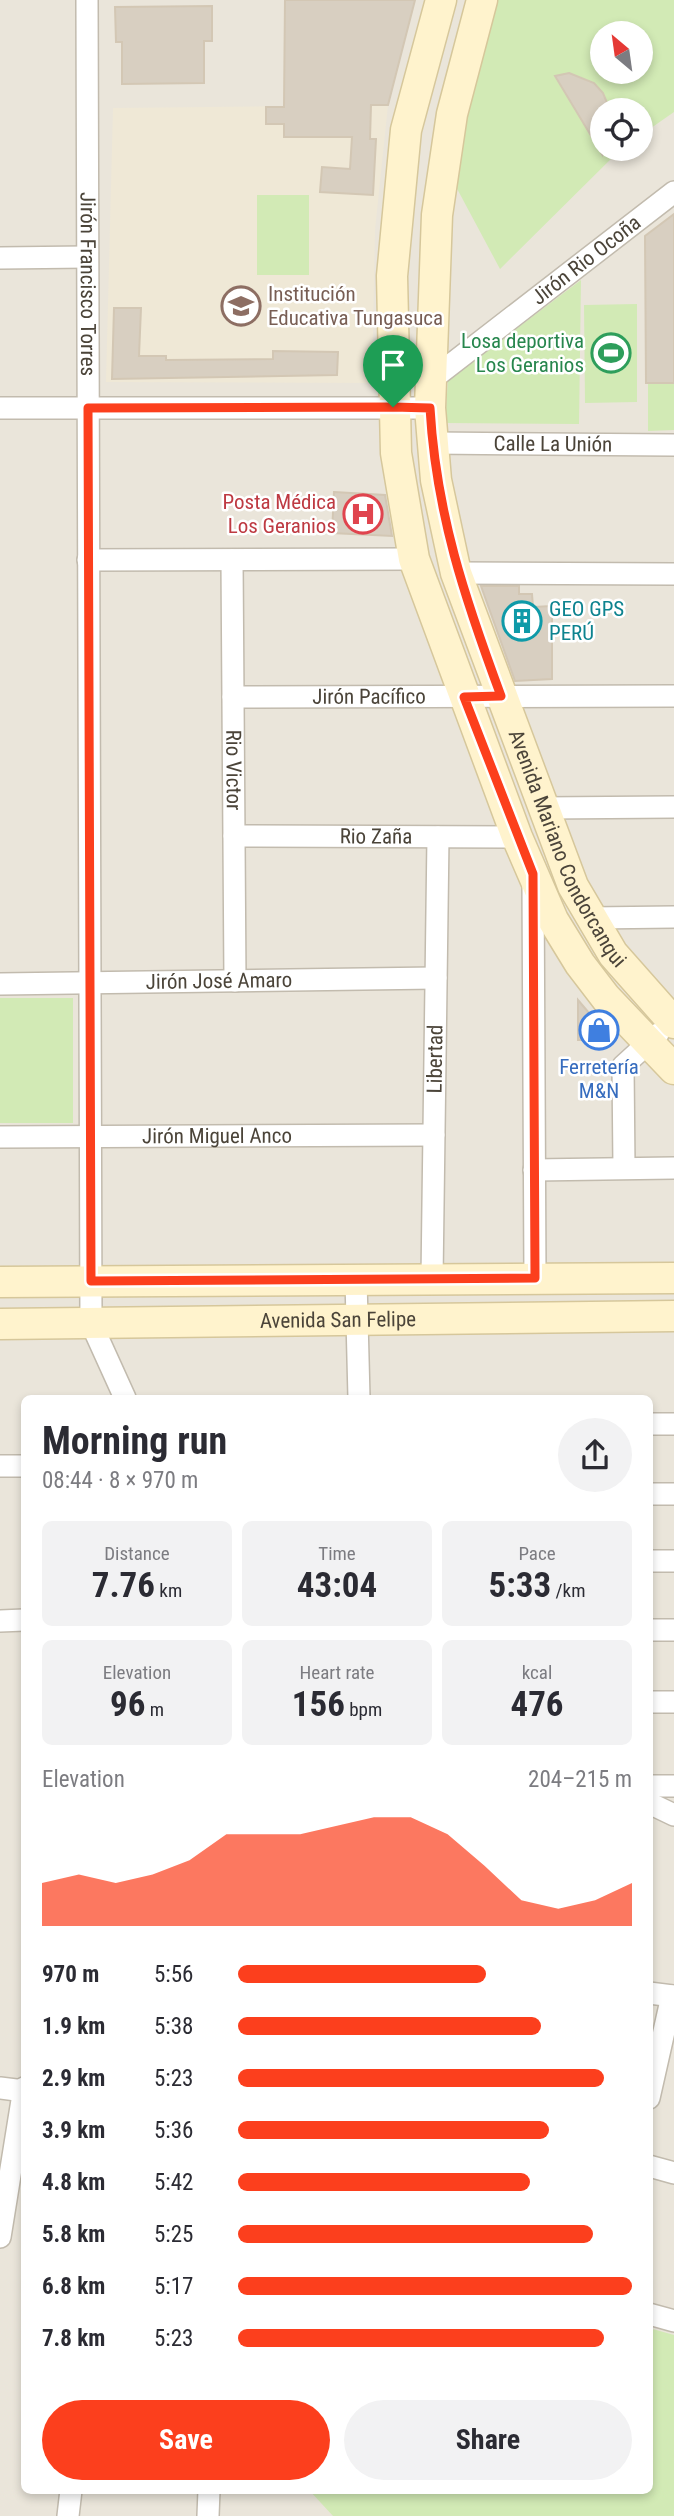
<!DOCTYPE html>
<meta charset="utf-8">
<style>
:root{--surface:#fff;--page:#f2f2f3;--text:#2b2b33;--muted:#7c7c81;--accent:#fc3f1d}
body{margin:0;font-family:"Roboto Condensed",sans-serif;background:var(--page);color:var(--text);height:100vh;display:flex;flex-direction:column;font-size:26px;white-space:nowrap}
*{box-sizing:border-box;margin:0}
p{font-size:23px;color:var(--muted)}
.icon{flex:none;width:38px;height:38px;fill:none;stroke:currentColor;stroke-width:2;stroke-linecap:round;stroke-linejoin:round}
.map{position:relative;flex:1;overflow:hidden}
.drawer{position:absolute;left:21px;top:1395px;width:632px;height:1099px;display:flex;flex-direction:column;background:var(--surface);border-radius:10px;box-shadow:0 4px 10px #0003}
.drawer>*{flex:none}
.needle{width:46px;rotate:331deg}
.buttons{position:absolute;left:590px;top:21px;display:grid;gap:14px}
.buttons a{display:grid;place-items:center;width:63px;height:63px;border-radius:50%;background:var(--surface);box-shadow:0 4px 10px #0003;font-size:35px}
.pin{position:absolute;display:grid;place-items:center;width:60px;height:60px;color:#fff;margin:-72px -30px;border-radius:50% 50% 50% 0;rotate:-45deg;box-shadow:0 0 7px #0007}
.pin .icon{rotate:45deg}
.round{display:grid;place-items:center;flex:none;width:74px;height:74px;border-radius:37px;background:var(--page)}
.headline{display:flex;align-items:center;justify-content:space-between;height:119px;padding:0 21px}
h1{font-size:38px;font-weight:700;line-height:52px}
.metrics{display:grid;grid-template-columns:repeat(3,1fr);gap:10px;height:119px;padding:7px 21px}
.metrics div{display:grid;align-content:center;border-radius:10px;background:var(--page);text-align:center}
.metrics b{font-size:35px;font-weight:700}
.metrics small{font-size:19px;font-weight:400}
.metrics p{font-size:19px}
.chart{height:196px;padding:14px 21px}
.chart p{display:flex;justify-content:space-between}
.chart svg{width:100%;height:126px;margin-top:7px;fill:var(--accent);opacity:.7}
.primary-button{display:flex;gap:14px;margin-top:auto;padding:14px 21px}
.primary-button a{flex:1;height:80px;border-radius:42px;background:var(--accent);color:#fff;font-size:28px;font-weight:700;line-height:80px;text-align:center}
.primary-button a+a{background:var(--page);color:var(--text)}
ul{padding:0 21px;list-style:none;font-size:23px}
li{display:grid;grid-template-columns:112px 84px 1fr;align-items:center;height:52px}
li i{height:18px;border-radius:9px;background:var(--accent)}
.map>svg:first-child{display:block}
.residential{fill:#eae5da;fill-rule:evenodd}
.education{fill:#efe8d6}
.green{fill:#d2eab5;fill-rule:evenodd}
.building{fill:#d8cfc1;stroke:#d3c7b4;stroke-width:2}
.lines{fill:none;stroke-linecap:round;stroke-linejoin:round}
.street-casing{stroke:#c2bbae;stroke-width:24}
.secondary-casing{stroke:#d6c79b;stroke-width:33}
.street{stroke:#fff;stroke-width:21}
.secondary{stroke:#fff3cd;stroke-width:30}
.route-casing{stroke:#fff;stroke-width:14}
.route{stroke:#fc3f1d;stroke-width:9}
.labels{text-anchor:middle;stroke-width:5;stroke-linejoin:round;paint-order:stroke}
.street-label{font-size:21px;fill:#4b4439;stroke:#fff}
.education-label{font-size:21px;fill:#785e54;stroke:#fff;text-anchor:start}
.leisure-label{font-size:21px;fill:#27864d;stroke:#fff;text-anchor:end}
.health-label{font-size:21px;fill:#be3a42;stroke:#fff;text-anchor:end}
.culture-label{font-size:21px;fill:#0d838f;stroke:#fff;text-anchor:start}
.shop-label{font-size:21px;fill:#366cbe;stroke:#fff}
</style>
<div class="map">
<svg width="674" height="2516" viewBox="0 0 674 2516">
<rect width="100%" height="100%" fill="#f6f3ec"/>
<path class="residential" d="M0,0H674V2516H0ZM602,33H640V72H602ZM602,110H640V149H602ZM24,1398H649V2490H24Z"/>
<polygon class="education" points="388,105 375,230 372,383 106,382 113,108"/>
<g class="green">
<path d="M497,0H674V112L641,135L640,110H602V149H621L500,269L454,183L480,57ZM602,33H640V72H602Z"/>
<rect x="257" y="195" width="52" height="80"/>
<polygon points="581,280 579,424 445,423 448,380"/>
<polygon points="637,304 637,402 585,403 584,305"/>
<polygon points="648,384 674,384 674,430 648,431"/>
<rect x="0" y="998" width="73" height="125"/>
<polygon points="649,2328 674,2335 674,2516 333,2516 309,2490 649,2490"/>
</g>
<g class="building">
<polygon points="285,0 415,0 388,105 371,105 370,139 376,139 373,195 320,192 322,167 350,169 352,137 284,137 284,124 266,124 266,107 284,107"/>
<polygon points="212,6 212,41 204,41 204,83 122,84 122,42 116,42 115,7"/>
<polygon points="569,73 594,83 603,93 610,110 602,110 602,154 555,76"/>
<polygon points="674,214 674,383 646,383 645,236"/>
<polygon points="114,308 141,308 139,356 166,356 166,360 273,359 273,351 338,352 337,375 112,379"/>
<polygon points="334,492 385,495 392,536 332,533"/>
<polygon points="481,586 519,586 519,594 532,594 533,607 552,606 552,679 515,681"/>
<polygon points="578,1000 612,1040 578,1040"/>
</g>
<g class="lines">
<g class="street-casing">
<g id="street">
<path id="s1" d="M87,0L91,1323L125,1398"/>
<polyline points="0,258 87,257"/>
<path id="s2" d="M431,380L674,192"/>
<polyline points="0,408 430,408"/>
<path id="s3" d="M432,443L674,445"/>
<polyline points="88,560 414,559"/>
<path id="s4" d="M232,560L235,981"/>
<polyline points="456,573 674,574"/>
<path id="s5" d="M233,697L674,696"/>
<polyline points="543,808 674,807"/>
<path id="s6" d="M234,836L517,837"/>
<polyline points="533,881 535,1278"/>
<polyline points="591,918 674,917"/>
<path id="s7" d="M0,984L436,978"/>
<path id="s8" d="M0,1137L434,1135"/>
<polyline points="624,1168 623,1066 658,1034"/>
<polyline points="534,1170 674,1168"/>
<path id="s9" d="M432,1279L438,837"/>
<polyline points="356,1280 359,1398"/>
<polyline points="649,1424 674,1424"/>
<polyline points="0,1466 24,1466"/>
<polyline points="649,1494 674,1494"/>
<polyline points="649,1561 674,1561"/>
<polyline points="0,1621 24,1620"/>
<polyline points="649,1630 674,1630"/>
<polyline points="649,1702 674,1702"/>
<polyline points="649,1786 674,1786"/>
<polyline points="649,1803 674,1815"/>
<polyline points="649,1993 674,1996"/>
<polyline points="0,2088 24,2091"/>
<polyline points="649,2098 672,1996"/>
<polyline points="649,2166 674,2173"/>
<polyline points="0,2237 24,2088"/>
<polyline points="649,2314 674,2321"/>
<polyline points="68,2516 71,2490"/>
<polyline points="208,2516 209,2490"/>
</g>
</g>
<g class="secondary-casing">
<g id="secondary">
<polyline points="441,0 406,130 392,276 396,453 414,559 517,837 553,920 580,964 606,998 674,1069"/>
<path id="s10" d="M482,0L452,114L437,215L430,408L436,480L456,573L573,886L613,954L674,1023"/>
<polyline points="0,1282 674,1278"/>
<path id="s11" d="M0,1324L674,1316"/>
</g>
</g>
<use href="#street" class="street"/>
<use href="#secondary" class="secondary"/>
</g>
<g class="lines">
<g class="route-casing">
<path id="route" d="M393,407L430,408C436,513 465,599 501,696L464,697L533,874L535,1278L91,1281L88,408Z"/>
</g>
<use href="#route" class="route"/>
</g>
<defs>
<g id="school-ring" transform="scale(2.0125)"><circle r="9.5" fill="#fff" stroke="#8d6e63" stroke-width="1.5"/><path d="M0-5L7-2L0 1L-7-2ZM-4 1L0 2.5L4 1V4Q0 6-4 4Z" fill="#8d6e63"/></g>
<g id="stadium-ring" transform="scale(2.0125)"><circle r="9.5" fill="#fff" stroke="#2e9e5b" stroke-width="1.5"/><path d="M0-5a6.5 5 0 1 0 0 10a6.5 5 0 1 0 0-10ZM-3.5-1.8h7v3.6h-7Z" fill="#2e9e5b"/></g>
<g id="hospital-ring" transform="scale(2.0125)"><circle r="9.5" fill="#fff" stroke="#e0444e" stroke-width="1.5"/><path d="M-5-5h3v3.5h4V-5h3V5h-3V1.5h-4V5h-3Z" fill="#e0444e"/></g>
<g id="building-ring" transform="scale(2.0125)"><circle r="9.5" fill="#fff" stroke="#0f9aa8" stroke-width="1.5"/><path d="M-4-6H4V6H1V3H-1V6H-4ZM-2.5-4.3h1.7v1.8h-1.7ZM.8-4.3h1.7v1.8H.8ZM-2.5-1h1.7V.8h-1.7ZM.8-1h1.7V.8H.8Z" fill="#0f9aa8"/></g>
<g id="shop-ring" transform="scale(2.0125)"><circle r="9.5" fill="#fff" stroke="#3f7fe0" stroke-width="1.5"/><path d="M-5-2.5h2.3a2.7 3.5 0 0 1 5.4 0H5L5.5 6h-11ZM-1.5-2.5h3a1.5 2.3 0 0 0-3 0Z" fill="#3f7fe0"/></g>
</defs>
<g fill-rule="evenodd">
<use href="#school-ring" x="241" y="306"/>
<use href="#stadium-ring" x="611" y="353"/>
<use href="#hospital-ring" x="363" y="514"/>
<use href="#building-ring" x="522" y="621"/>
<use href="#shop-ring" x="599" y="1030"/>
</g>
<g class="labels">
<g class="street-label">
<text dy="7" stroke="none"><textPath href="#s2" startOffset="196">Jirón Rio Ocoña</textPath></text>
<text dy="7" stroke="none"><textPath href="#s1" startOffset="284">Jirón Francisco Torres</textPath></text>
<text dy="7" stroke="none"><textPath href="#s3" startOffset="121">Calle La Unión</textPath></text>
<text dy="7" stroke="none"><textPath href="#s5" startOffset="136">Jirón Pacífico</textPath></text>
<text dy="7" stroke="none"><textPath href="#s4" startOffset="210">Rio Victor</textPath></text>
<text dy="7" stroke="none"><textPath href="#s6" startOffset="142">Rio Zaña</textPath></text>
<text dy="7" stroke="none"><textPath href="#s10" startOffset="878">Avenida Mariano Condorcanqui</textPath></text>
<text dy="7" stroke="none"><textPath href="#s7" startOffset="219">Jirón José Amaro</textPath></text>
<text dy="7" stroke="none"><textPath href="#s9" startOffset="220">Libertad</textPath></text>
<text dy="7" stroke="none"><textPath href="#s8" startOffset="217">Jirón Miguel Anco</textPath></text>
<text dy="7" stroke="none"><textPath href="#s11" startOffset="338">Avenida San Felipe</textPath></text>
</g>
<g class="education-label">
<text x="268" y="301">Institución<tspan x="268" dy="24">Educativa Tungasuca</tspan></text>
</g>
<g class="leisure-label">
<text x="584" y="348">Losa deportiva<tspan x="584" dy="24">Los Geranios</tspan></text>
</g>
<g class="health-label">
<text x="336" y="509">Posta Médica<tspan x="336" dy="24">Los Geranios</tspan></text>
</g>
<g class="culture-label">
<text x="549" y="616">GEO GPS<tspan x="549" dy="24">PERÚ</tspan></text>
</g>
<g class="shop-label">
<text x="599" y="1074">Ferretería<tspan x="599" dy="24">M&amp;N</tspan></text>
</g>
</g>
</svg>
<div class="buttons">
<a><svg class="needle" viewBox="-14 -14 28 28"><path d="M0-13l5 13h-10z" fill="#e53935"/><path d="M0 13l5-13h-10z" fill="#7c7c81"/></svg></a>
<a><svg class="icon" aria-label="locate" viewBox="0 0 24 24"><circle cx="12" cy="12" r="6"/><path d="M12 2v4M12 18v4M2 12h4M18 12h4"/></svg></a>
</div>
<div class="pin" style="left:393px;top:407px;background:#1e9e55"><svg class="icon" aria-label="arrive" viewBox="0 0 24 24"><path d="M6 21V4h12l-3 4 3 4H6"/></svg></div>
<section class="drawer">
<div class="headline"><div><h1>Morning run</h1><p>08:44 · 8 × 970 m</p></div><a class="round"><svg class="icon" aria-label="share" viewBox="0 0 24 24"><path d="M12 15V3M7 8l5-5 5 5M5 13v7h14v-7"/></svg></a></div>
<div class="metrics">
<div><p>Distance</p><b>7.76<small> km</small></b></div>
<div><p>Time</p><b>43:04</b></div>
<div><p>Pace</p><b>5:33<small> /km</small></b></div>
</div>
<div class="metrics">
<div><p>Elevation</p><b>96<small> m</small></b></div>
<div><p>Heart rate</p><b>156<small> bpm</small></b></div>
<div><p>kcal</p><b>476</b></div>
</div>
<div class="chart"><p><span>Elevation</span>204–215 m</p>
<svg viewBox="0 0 160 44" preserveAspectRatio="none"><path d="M0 44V29L10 26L20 29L30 26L40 21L50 12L60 12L70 12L80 9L90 6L100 6L110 12L120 23L130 35L140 38L150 35L160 29V44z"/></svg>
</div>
<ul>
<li><b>970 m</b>5:56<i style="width:63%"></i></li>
<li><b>1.9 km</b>5:38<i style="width:77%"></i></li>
<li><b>2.9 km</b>5:23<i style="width:93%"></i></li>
<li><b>3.9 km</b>5:36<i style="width:79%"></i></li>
<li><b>4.8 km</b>5:42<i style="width:74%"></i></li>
<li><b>5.8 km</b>5:25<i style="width:90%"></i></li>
<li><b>6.8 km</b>5:17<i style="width:100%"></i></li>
<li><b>7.8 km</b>5:23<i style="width:93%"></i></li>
</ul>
<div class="primary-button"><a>Save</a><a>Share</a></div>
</section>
</div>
